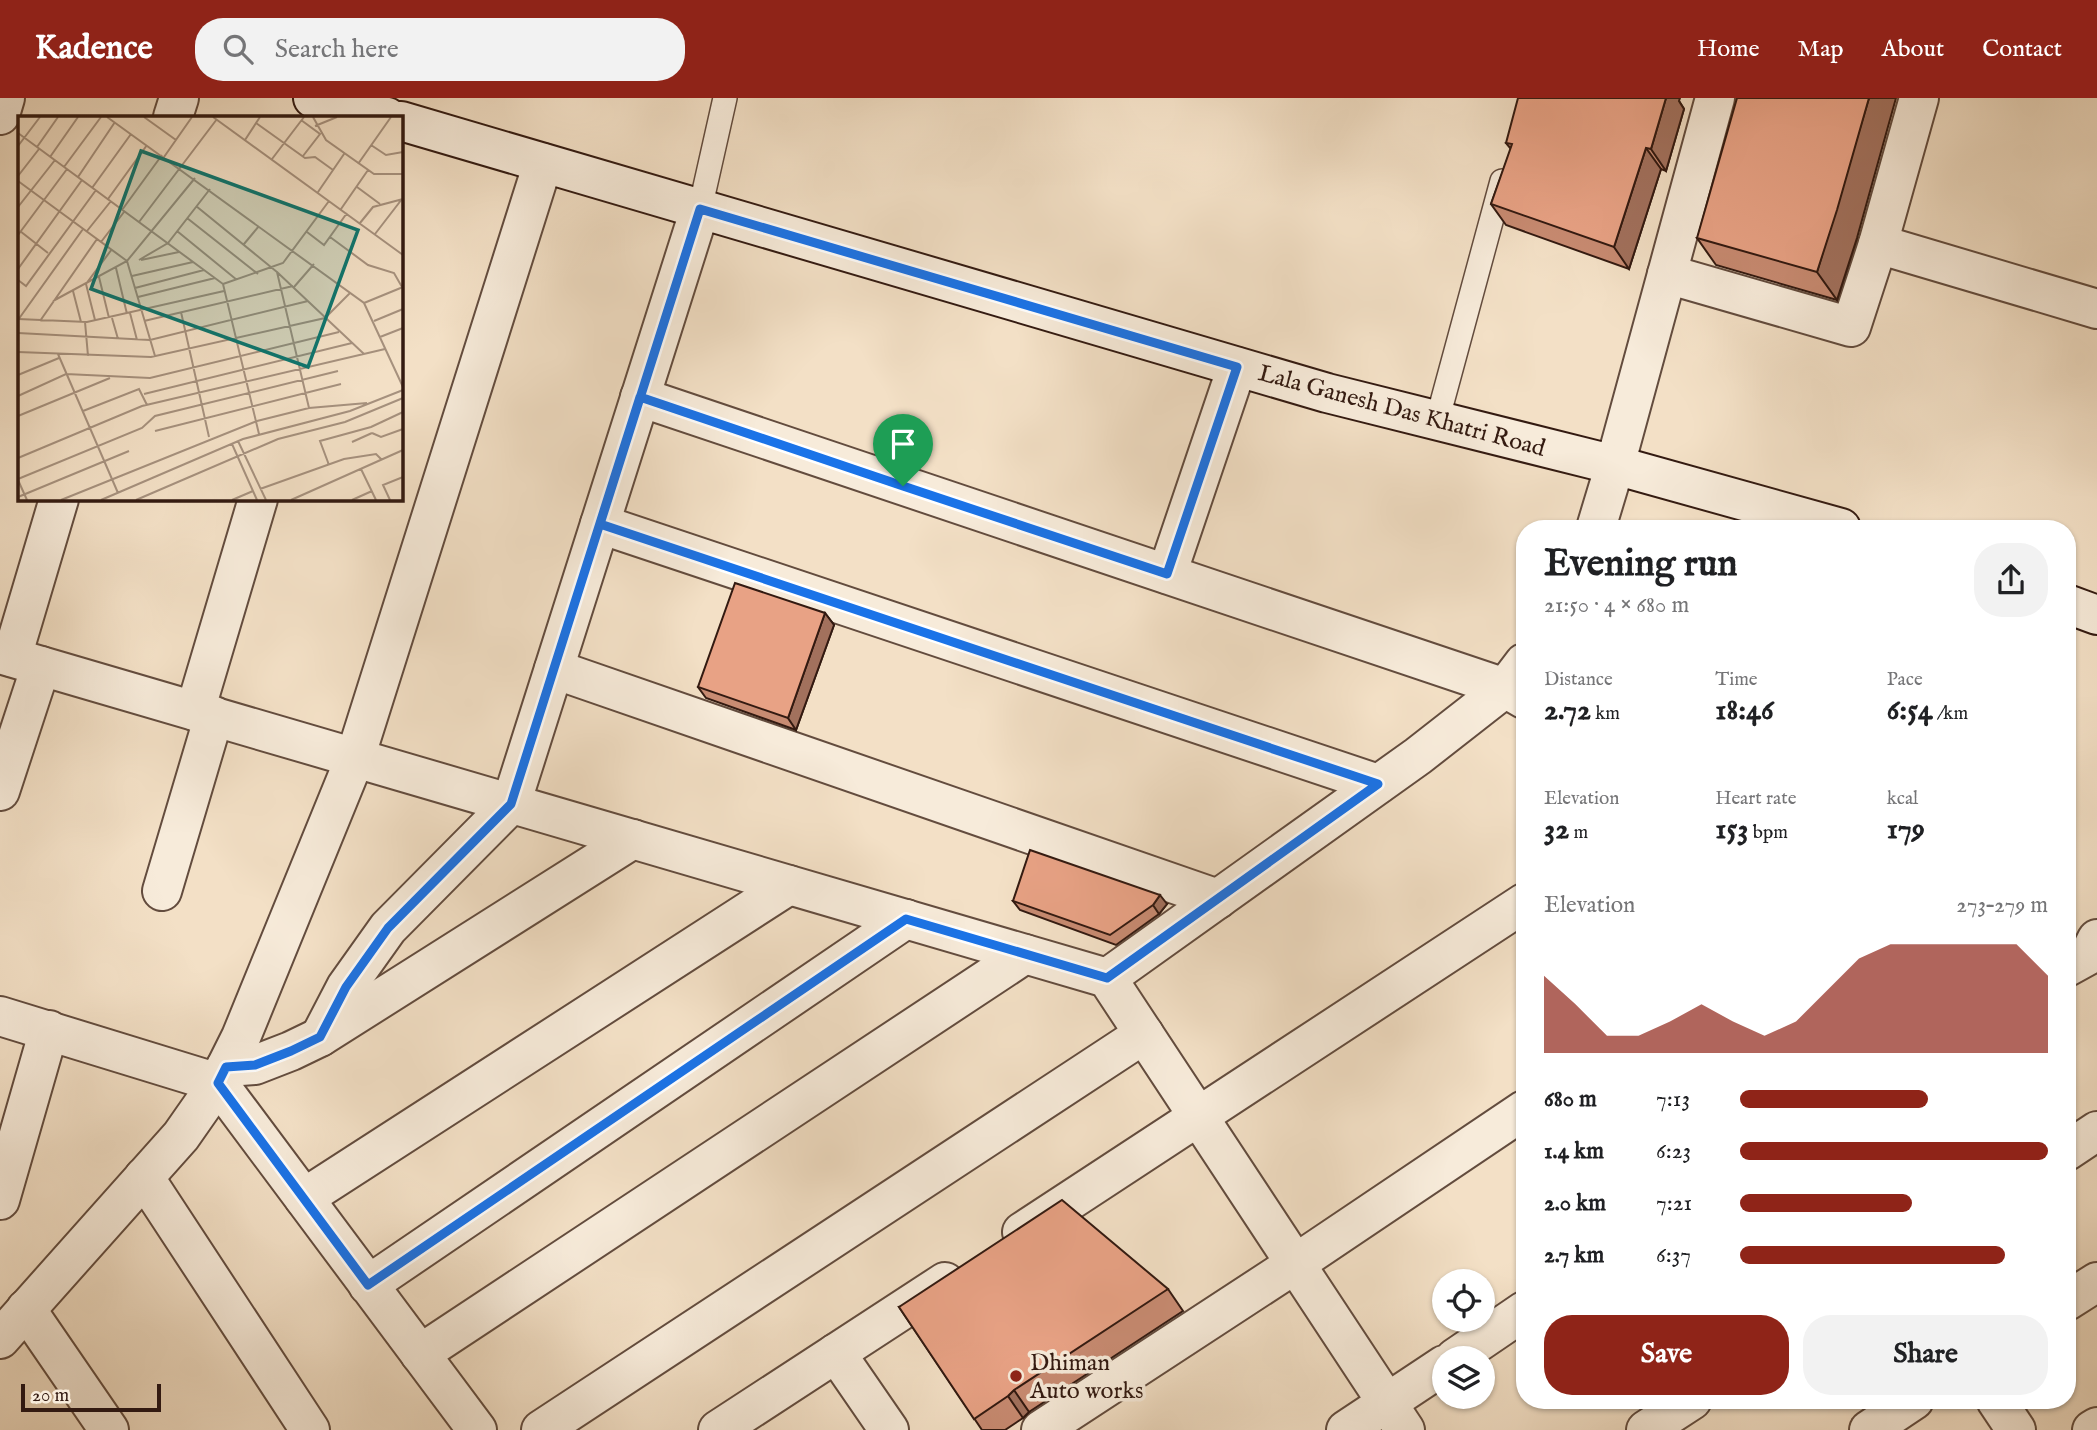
<!DOCTYPE html>
<meta charset="utf-8">
<style>
:root{--surface:#fff;--page:#f2f2f2;--text:#202124;--muted:#757577;--accent:#8f2418}
body{margin:0;font-family:"IM FELL English",serif;background:var(--page);color:var(--text);height:100vh;display:flex;flex-direction:column;font-size:26px;white-space:nowrap}
*{box-sizing:border-box;margin:0}
p{font-size:23px;color:var(--muted)}
.icon{flex:none;width:38px;height:38px;fill:none;stroke:currentColor;stroke-width:2;stroke-linecap:round;stroke-linejoin:round}
.map{position:relative;flex:1;overflow:hidden}
.side{position:absolute;left:1516px;top:422px;width:560px;height:889px;display:flex;flex-direction:column;background:var(--surface);border-radius:28px;box-shadow:0 2px 5px #0004}
.side>*{flex:none}
.tools{position:absolute;left:1432px;top:1171px;display:grid;gap:14px}
.tools a{display:grid;place-items:center;width:63px;height:63px;border-radius:50%;background:var(--surface);box-shadow:0 2px 5px #0004;font-size:35px}
.scale{position:absolute;left:21px;bottom:18px;width:140px;box-sizing:border-box;padding-left:7px;border:4px solid #331a11;border-top:0;font-size:19px;line-height:24px;white-space:nowrap;color:#331a11;-webkit-text-stroke:5px #f7ebda;paint-order:stroke}
.pin{position:absolute;display:grid;place-items:center;width:60px;height:60px;color:#fff;margin:-72px -30px;border-radius:50% 50% 50% 0;rotate:-45deg;box-shadow:0 0 7px #0007}
.pin .icon{rotate:45deg}
.round{display:grid;place-items:center;flex:none;width:74px;height:74px;border-radius:28px;background:var(--page)}
.head{display:flex;align-items:center;justify-content:space-between;height:119px;padding:0 28px}
h1{font-size:38px;font-weight:700;line-height:52px}
.figures{display:grid;grid-template-columns:repeat(3,1fr);gap:10px;height:119px;padding:7px 28px}
.figures div{display:grid;align-content:center}
.figures b{font-size:30px;font-weight:700}
.figures small{font-size:19px;font-weight:400}
.figures p{font-size:19px}
.chart{height:196px;padding:14px 28px}
.chart p{display:flex;justify-content:space-between}
.chart svg{width:100%;height:126px;margin-top:7px;fill:var(--accent);opacity:.7}
.primary-button{display:flex;gap:14px;margin-top:auto;padding:14px 28px}
.primary-button a{flex:1;height:80px;border-radius:28px;background:var(--accent);color:#fff;font-size:28px;font-weight:700;line-height:80px;text-align:center}
.primary-button a+a{background:var(--page);color:var(--text)}
ul{padding:0 28px;list-style:none;font-size:23px}
li{display:grid;grid-template-columns:112px 84px 1fr;align-items:center;height:52px}
li i{height:18px;border-radius:9px;background:var(--accent)}
header{display:flex;align-items:center;gap:42px;box-sizing:border-box;height:98px;padding:0 35px;background:var(--accent);color:#fff}
header strong{font-size:33px}
nav{display:flex;gap:38px;margin-inline-start:auto;font-size:24px}
.search{width:490px;height:63px;background:var(--page);display:flex;align-items:center;gap:18px;box-sizing:border-box;padding:0 24px;border-radius:28px;color:var(--muted);font-size:26px}
.map>svg:first-child{display:block}
.lines{fill:none;stroke-linecap:round;stroke-linejoin:round}
.lane-casing{stroke:#634c3e;stroke-width:26}
.street-casing{stroke:#634c3e;stroke-width:42}
.secondary-casing{stroke:#331a11;stroke-width:42}
.lane{stroke:#f7ebda;stroke-width:23}
.street{stroke:#f7ebda;stroke-width:38}
.secondary{stroke:#f7ebda;stroke-width:38}
.wall{fill:#c88b72;stroke:#331a11;stroke-width:2}
.shaded-wall{fill:#a2715d;stroke:#331a11;stroke-width:2}
.building{fill:#e8a285;stroke:#331a11;stroke-width:2}
.route-casing{stroke:#fff;stroke-width:14}
.route{stroke:#1a73e8;stroke-width:9}
.poi-dot{fill:#8f2418;stroke:#f7ebda;stroke-width:2.5}
.labels{text-anchor:middle;stroke-width:7;stroke-linejoin:round;paint-order:stroke}
.street-label{font-size:24px;fill:#331a11;stroke:#f7ebda}
.poi-label{font-size:24px;fill:#331a11;stroke:#f7ebda;text-anchor:start}
.inset-road{fill:none;stroke:#a6917e;stroke-width:2}
.view{fill:#0f766e;fill-opacity:0.15;stroke:#0f766e;stroke-width:3.5}
.inset-edge{fill:none;stroke:#331a11;stroke-width:3.5}
</style>
<header>
<strong>Kadence</strong>
<div class="search"><svg class="icon" aria-label="search" viewBox="0 0 24 24"><circle cx="10" cy="10" r="6"/><path d="M15 15l6 6"/></svg>Search here</div>
<nav><a>Home</a><a>Map</a><a>About</a><a>Contact</a></nav>
</header>
<div class="map">
<svg width="2097" height="1332" viewBox="0 0 2097 1332">
<rect width="100%" height="100%" fill="#f3e0c6"/>
<filter id="stains"><feTurbulence type="fractalNoise" baseFrequency=".00286" numOctaves="4"/><feColorMatrix values="0 0 0 0 .2 0 0 0 0 .09 0 0 0 0 .02 0 0 0 .5 -.17"/></filter>
<radialGradient id="worn" r=".72"><stop offset=".6" stop-color="#630" stop-opacity="0"/><stop offset="1" stop-color="#630" stop-opacity=".3"/></radialGradient>
<g class="lines">
<g class="lane-casing">
<g id="lane">
<polyline points="700,111 725,0"/>
<polyline points="1437,323 1502,83"/>
</g>
</g>
<g class="street-casing">
<g id="street">
<polyline points="0,17 5,0"/>
<polyline points="173,19 179,0"/>
<polyline points="1878,146 2097,211"/>
<polyline points="1667,176 1851,229 1878,146 1919,0"/>
<polyline points="640,299 1505,590 1524,601"/>
<polyline points="600,426 1378,686"/>
<polyline points="1596,430 1615,367 1715,0"/>
<polyline points="1167,476 1237,269"/>
<polyline points="0,556 1107,880 1405,1332"/>
<polyline points="12,559 59,401"/>
<polyline points="554,571 1218,801"/>
<polyline points="195,613 258,401"/>
<polyline points="0,693 41,568"/>
<polyline points="162,793 214,618"/>
<polyline points="2067,869 2089,857 2097,841"/>
<polyline points="1107,880 1418,658 1505,590 1524,565"/>
<polyline points="0,918 218,985 477,1332"/>
<polyline points="320,939 346,889 388,830 511,706 700,111"/>
<polyline points="226,969 255,967 291,953 320,939 633,741"/>
<polyline points="2067,1053 2097,1033"/>
<polyline points="144,1079 310,1332"/>
<polyline points="304,1100 789,787"/>
<polyline points="0,1102 49,932"/>
<polyline points="1022,1134 1524,805"/>
<polyline points="368,1187 906,821"/>
<polyline points="2067,1203 2097,1184"/>
<polyline points="26,1211 109,1332"/>
<polyline points="0,1241 181,1038 218,985 241,939 355,660 543,65"/>
<polyline points="836,1255 889,1332"/>
<polyline points="420,1256 1025,856"/>
<polyline points="1455,1260 1524,1213"/>
<polyline points="1996,1302 2016,1332"/>
<polyline points="541,1332 1144,936"/>
<polyline points="718,1332 945,1184"/>
<polyline points="1041,1332 1295,1166 1524,1012"/>
<polyline points="1346,1332 1444,1267"/>
<polyline points="1646,1332 1692,1302"/>
<polyline points="1869,1332 1914,1302"/>
<polyline points="2092,1332 2097,1329"/>
</g>
</g>
<g class="secondary-casing">
<g id="secondary">
<polyline points="313,0 387,19"/>
<polyline points="401,23 1327,295 1615,367 1841,430"/>
<polyline points="2067,506 2097,517"/>
</g>
</g>
<use href="#lane" class="lane"/>
<use href="#street" class="street"/>
<use href="#secondary" class="secondary"/>
</g>
<g class="wall">
<polygon points="1679,3 1684,11 1666,73 1661,71 1629,171 1506,127 1491,106 1511,51 1506,45"/>
<polygon points="1697,140 1857,140 1837,202 1716,167"/>
<polygon points="825,515 834,527 796,632 706,600 698,589"/>
<polygon points="1013,803 1167,806 1159,816 1116,847 1020,812"/>
<polygon points="1168,1191 1183,1213 1029,1314 1023,1320 1005,1332 982,1332 899,1209"/>
</g>
<g class="shaded-wall">
<polygon points="1666,0 1680,0 1679,3 1684,11 1666,73 1651,51"/>
<polygon points="1869,0 1896,0 1857,140 1837,202 1817,174"/>
<polygon points="1646,50 1661,71 1629,171 1614,149"/>
<polygon points="825,515 834,527 796,632 788,620"/>
<polygon points="1160,797 1167,806 1159,816 1153,807"/>
<polygon points="1014,1292 1029,1314 1023,1320 1008,1298"/>
</g>
<g class="building">
<polygon points="1518,0 1666,0 1651,51 1646,50 1614,149 1491,106 1512,46 1506,45"/>
<polygon points="1737,0 1869,0 1837,112 1817,174 1697,140"/>
<polygon points="735,485 825,515 788,620 698,589"/>
<polygon points="1030,752 1160,797 1153,807 1110,837 1013,803"/>
<polygon points="1062,1102 1168,1191 1014,1292 1008,1298 974,1321 899,1209"/>
</g>
<g class="lines">
<g class="route-casing">
<polyline id="route" points="903,388 640,299 511,706 388,830 346,889 320,939 291,953 255,967 226,969 218,985 368,1187 906,821 1107,880 1378,686 600,426 700,111 1237,269 1167,476 903,388"/>
</g>
<use href="#route" class="route"/>
</g>
<circle class="poi-dot" cx="1016" cy="1278" r="7"/>
<g class="labels">
<g class="street-label">
<text transform="translate(1402 312) rotate(15)" y="8">Lala Ganesh Das Khatri Road</text>
</g>
<g class="poi-label">
<text x="1030" y="1272">Dhiman<tspan x="1030" dy="28">Auto works</tspan></text>
</g>
</g>
<g transform="translate(18 18)">
<rect width="385" height="385" fill="#f3e0c6"/>
<path class="inset-road" d="M89,1L346,187L385,271M126,1L158,24M195,1L385,139M295,1L308,24L356,58H385M283,4L302,18L285,40M238,7L287,42L297,41L315,54M297,10L319,1M0,17L205,168L241,318M227,24L242,1M353,29L368,39L385,36M0,30L22,1M19,31L40,1M32,41L60,1M146,41L174,1M254,43L286,1M340,48L373,1M46,51L83,1M0,60L21,33M60,61L97,6M0,65L109,145L137,240M339,71L362,88M74,72L113,18M300,76L326,38M90,83L129,29M178,90L259,156L291,292M0,91L37,44M323,93L350,54M104,94L144,39M169,102L240,158M121,106L199,3M342,107L355,91L385,83M2,115L30,137M69,115L93,85M159,115L219,164M289,116L306,129L329,97M357,118L384,83M0,119L49,53M312,121L350,149L376,157L384,171M83,126L106,96M226,128L241,110M121,144L150,127L192,73M123,144L161,136M98,152L109,198M0,153L64,64M259,156L346,238M114,160L175,146M81,161L91,202M0,164L8,170L78,74M205,168L265,147L311,85M276,171L296,148M117,172L186,154M55,175L63,206M120,181L197,162M35,185L109,145L177,62M346,187L385,171M163,196L191,321M112,197L119,224M94,202L100,223M0,203L69,206L206,175M0,204L65,113M77,204L68,168L94,133M22,205L79,123M126,205L275,170M356,205L385,193M67,206L70,240M0,217L132,224L290,185M362,221L385,212M0,236L133,241L307,202L332,177M40,238L100,377M0,259L41,242M126,278L334,227M0,280L48,258L132,262L321,216M65,295L121,273L129,289M0,300L92,262M137,315L323,268M354,317L363,321L385,313M220,325L248,384M334,326L354,317M214,328L239,384M0,342L124,290L367,233M311,349L302,325L353,311L385,296M343,353L358,384M0,363L124,312L137,300L320,255M0,364L9,384M242,373L326,343L358,338L364,344M0,381L111,335M43,384L239,305L291,292L349,287M83,384L225,323L332,295L385,274M118,384L260,323L327,306L385,282M214,384L235,375M273,384L385,334M334,384L354,375M372,384L365,369L385,361"/>
<path class="view" d="M123,35L340,114L290,251L73,173Z"/>
<rect width="385" height="385" class="inset-edge"/>
</g>
<rect width="100%" height="100%" filter="url(#stains)"/>
<rect width="100%" height="100%" fill="url(#worn)"/>
</svg>
<div class="tools">
<a><svg class="icon" aria-label="locate" viewBox="0 0 24 24"><circle cx="12" cy="12" r="6"/><path d="M12 2v4M12 18v4M2 12h4M18 12h4"/></svg></a>
<a><svg class="icon" aria-label="layers" viewBox="0 0 24 24"><path d="M12 4l9 5-9 5-9-5zM3 14l9 5 9-5"/></svg></a>
</div>
<div class="scale">20 m</div>
<div class="pin" style="left:903px;top:388px;background:#1e9e55"><svg class="icon" aria-label="arrive" viewBox="0 0 24 24"><path d="M6 21V4h12l-3 4 3 4H6"/></svg></div>
<section class="side">
<div class="head"><div><h1>Evening run</h1><p>21:50 · 4 × 680 m</p></div><a class="round"><svg class="icon" aria-label="share" viewBox="0 0 24 24"><path d="M12 15V3M7 8l5-5 5 5M5 13v7h14v-7"/></svg></a></div>
<div class="figures">
<div><p>Distance</p><b>2.72<small> km</small></b></div>
<div><p>Time</p><b>18:46</b></div>
<div><p>Pace</p><b>6:54<small> /km</small></b></div>
</div>
<div class="figures">
<div><p>Elevation</p><b>32<small> m</small></b></div>
<div><p>Heart rate</p><b>153<small> bpm</small></b></div>
<div><p>kcal</p><b>179</b></div>
</div>
<div class="chart"><p><span>Elevation</span>273–279 m</p>
<svg viewBox="0 0 160 44" preserveAspectRatio="none"><path d="M0 44V17L10 27L20 38L30 38L40 33L50 27L60 33L70 38L80 33L90 22L100 11L110 6L120 6L130 6L140 6L150 6L160 17V44z"/></svg>
</div>
<ul>
<li><b>680 m</b>7:13<i style="width:61%"></i></li>
<li><b>1.4 km</b>6:23<i style="width:100%"></i></li>
<li><b>2.0 km</b>7:21<i style="width:56%"></i></li>
<li><b>2.7 km</b>6:37<i style="width:86%"></i></li>
</ul>
<div class="primary-button"><a>Save</a><a>Share</a></div>
</section>
</div>
